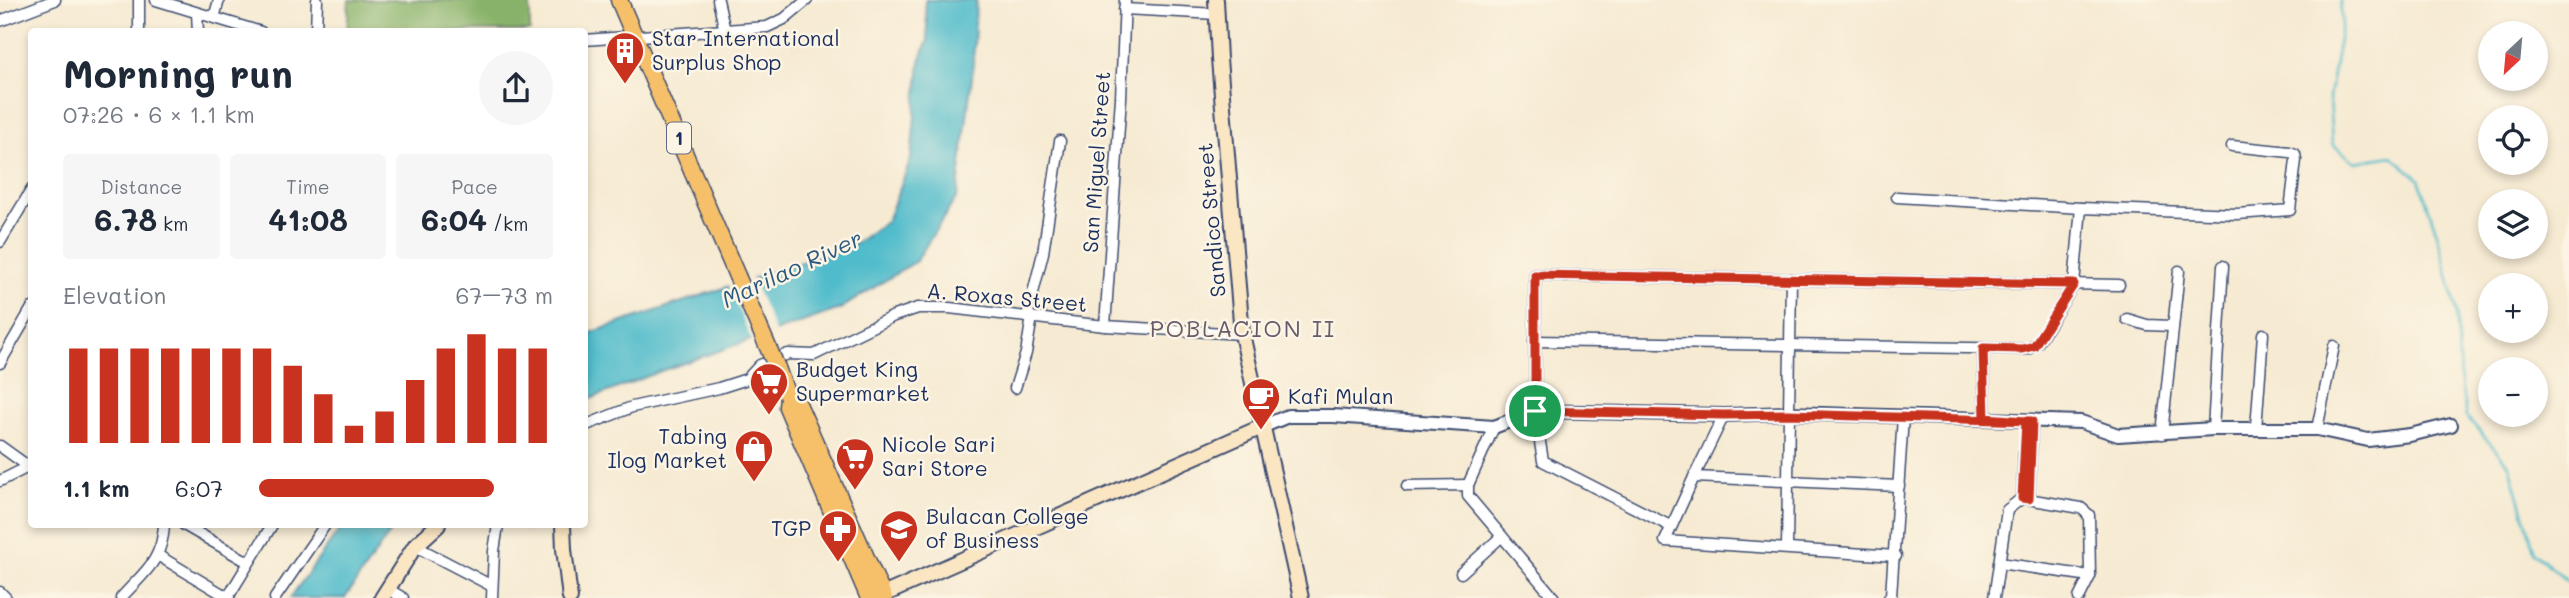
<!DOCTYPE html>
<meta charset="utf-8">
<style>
:root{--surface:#fff;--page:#f6f6f7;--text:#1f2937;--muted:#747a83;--accent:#c8321e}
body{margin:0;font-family:Mali,sans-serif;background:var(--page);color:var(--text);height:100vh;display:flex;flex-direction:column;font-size:26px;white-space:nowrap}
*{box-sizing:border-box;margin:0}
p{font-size:23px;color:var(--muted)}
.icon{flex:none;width:38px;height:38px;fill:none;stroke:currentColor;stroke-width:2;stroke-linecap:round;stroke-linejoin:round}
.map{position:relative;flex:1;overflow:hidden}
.details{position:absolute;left:28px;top:28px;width:560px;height:500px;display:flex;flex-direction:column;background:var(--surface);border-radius:7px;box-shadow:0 4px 10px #0003}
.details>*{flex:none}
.needle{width:46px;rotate:206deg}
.tools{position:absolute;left:2478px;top:21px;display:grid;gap:14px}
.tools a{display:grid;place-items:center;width:70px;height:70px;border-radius:50%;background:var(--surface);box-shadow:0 4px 10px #0003;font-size:35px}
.pin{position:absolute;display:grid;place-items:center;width:60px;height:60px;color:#fff;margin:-30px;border:4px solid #fff;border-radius:50%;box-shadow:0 2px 7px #0007}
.round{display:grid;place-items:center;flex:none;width:74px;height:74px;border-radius:37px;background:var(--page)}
.overview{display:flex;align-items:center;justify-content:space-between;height:119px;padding:0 35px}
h1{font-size:38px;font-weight:800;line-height:52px}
.figures{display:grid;grid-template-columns:repeat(3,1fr);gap:10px;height:119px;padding:7px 35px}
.figures div{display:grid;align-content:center;border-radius:7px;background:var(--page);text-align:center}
.figures b{font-size:30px;font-weight:800}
.figures small{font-size:19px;font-weight:400}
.figures p{font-size:19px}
.chart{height:196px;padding:14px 35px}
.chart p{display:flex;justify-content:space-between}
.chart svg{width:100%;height:126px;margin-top:7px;stroke:var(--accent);stroke-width:6}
ul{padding:0 35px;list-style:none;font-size:23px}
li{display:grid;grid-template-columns:112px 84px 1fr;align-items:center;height:52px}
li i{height:18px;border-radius:9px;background:var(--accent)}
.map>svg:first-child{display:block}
.forest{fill:#88b269;stroke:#527064;stroke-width:2}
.water{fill:#50bbcb;stroke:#367594;stroke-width:2}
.pier{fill:#f6ead2}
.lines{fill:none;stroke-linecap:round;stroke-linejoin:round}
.stream{stroke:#50bbcb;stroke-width:2.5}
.minor-casing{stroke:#3c4b6f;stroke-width:13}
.tertiary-casing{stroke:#3c4b6f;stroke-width:16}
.secondary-casing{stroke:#3c4b6f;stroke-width:18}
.trunk-casing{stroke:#3c4b6f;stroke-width:19}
.minor{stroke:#fff;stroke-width:10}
.tertiary{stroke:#fff;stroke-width:12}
.secondary{stroke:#fbe6c4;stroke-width:14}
.trunk{stroke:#f6c06b;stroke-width:16}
.trunk-bridge-casing{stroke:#3c4b6f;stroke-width:19;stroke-linecap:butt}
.trunk-bridge{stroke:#f6c06b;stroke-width:16}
.route-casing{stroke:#fff;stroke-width:14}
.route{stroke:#c8321e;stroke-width:9}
.labels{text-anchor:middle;stroke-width:5;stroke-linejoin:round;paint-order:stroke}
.shield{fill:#fcf5e5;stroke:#5e6a86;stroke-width:2}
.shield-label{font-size:19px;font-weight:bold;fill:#1b2f5e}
.poi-label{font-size:21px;fill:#1b2f5e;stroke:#fcf5e5;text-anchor:start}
.street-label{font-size:21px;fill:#1b2f5e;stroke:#fcf5e5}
.water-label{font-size:23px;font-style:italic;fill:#2b597f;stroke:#fcf5e5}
.neighbourhood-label{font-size:23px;letter-spacing:2px;fill:#665c6b;stroke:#fcf5e5}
</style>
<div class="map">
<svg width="2569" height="598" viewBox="0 0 2569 598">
<rect width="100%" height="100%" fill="#fcf5e5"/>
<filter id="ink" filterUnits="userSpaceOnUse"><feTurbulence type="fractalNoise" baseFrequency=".0143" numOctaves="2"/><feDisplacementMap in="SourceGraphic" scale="14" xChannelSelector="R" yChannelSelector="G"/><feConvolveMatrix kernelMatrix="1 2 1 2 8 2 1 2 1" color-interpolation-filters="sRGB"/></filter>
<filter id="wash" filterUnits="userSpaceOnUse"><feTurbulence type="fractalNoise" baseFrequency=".00686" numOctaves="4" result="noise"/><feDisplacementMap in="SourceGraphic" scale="28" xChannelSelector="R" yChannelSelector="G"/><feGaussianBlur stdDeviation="1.57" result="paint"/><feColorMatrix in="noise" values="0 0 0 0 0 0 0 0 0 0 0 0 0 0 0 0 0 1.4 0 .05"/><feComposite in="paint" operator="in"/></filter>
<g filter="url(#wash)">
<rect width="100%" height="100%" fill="#f6ead2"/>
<polygon class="forest" points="349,0 530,0 530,31 347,31"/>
<g class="water">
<polygon points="925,0 976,0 973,69 957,197 916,261 840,309 661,371 585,401 584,335 855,244 887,221 911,159 920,61 928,40"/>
<polygon points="343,525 395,525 345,598 290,598"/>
</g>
<polygon class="pier" points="750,274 776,335 753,343 727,282"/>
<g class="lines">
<polyline class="stream" points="2340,0 2342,21 2329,97 2332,144 2355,162 2392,156 2419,179 2438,237 2456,307 2460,376 2466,416 2510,466 2535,553 2569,582"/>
</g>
</g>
<g filter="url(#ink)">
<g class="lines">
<g class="minor-casing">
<g id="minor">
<polyline points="139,0 139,32"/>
<polyline points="156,0 261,32"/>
<polyline points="718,0 725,31"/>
<polyline points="1124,9 1217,14"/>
<polyline points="197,13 198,32"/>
<polyline points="214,18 219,0"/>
<polyline points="0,21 55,0"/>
<polyline points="316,32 317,0"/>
<polyline points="584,40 767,27 784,19 807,0"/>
<polyline points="1897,197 2081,208 2237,214 2290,210 2296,160 2295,154 2290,152 2232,146"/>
<polyline points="0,242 32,189"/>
<polyline points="1027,317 1043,253 1060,141"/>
<polyline points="2127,319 2147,325 2171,326"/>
<polyline points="1105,326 1121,98 1125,0"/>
<polyline points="1534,341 2028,349 2038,342 2074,284 2081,208"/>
<polyline points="1983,348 1985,418"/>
<polyline points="0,363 32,308"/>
<polyline points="1015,388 1026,353 1032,317"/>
<polyline points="584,426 632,407 719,388 747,379 760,365 788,354 814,355 894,316 918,308 949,308 1105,326 1242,334"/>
<polyline points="2213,429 2223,266"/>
<polyline points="2256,429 2263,334"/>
<polyline points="2317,429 2334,346"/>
<polyline points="2162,434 2179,271"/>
<polyline points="0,446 32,469"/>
<polyline points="1694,477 1724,415"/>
<polyline points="0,481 28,467"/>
<polyline points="1468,485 1494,427"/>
<polyline points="1407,486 1468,485 1468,496 1554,598"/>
<polyline points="2022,498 2024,453"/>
<polyline points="2029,499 2032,421"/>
<polyline points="184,525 248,562"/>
<polyline points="1670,526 1543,461 1535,411 1535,275 2119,285"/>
<polyline points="415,546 492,586"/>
<polyline points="1787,548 1791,279"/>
<polyline points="159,556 229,598"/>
<polyline points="1896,556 1665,541 1694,477 1899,486"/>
<polyline points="1999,563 2090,576"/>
<polyline points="1461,573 1502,536"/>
<polyline points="388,589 403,598"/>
<polyline points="0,592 6,598"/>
<polyline points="228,597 272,525"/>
<path d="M121,598C144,572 162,562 164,525"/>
<polyline points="275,598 325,525"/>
<polyline points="492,598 494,551 498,525"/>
<polyline points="1889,598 1891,596 1903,417"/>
<polyline points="1994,598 2007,510 2022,498 2081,508 2089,515 2090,576 2079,598"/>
</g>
</g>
<g class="tertiary-casing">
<polyline id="tertiary" points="1264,426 1288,416 1333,416 1494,427 1535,411 1724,415 1788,413 2081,422 2118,435 2213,429 2317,429 2368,440 2410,435 2451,425"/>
</g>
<g class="secondary-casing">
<g id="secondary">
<polyline points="1216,0 1219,59 1242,334 1301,598"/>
<polyline points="563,525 564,549 570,598"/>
<polyline points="382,598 415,546 438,525"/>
<polyline points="876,598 1264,426"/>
</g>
</g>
<g class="trunk-casing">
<g id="trunk">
<polyline points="619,0 737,276"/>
<polyline points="777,368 788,398 787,407 869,598"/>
<polyline points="788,398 798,404 884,598"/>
</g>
</g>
<use href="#minor" class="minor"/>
<use href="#tertiary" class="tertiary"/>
<use href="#secondary" class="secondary"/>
<use href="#trunk" class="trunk"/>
<g class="trunk-bridge-casing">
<polyline id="trunk-bridge" points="737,276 777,368"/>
</g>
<use href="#trunk-bridge" class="trunk-bridge"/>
</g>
</g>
<g class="lines" filter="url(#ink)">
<g class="route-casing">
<polyline id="route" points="1535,411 1724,415 1788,414 2032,421 2029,499 2022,498 2026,421 1985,418 1983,348 2022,349 2034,346 2074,284 1535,275 1535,411"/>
</g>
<use href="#route" class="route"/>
</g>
<defs>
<g id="building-pin" transform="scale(2.0125)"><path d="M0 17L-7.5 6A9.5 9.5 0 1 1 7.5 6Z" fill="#c8321e" stroke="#fcf5e5"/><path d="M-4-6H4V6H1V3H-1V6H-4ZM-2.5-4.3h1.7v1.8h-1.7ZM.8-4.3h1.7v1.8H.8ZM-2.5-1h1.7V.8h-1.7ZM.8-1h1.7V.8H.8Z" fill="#fff"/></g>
<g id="supermarket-pin" transform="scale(2.0125)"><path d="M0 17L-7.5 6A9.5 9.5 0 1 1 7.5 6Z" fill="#c8321e" stroke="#fcf5e5"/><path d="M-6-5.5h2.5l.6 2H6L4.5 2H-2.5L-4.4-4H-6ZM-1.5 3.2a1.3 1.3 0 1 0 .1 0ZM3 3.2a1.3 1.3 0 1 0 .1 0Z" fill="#fff"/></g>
<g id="cafe-pin" transform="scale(2.0125)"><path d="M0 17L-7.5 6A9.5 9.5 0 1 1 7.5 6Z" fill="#c8321e" stroke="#fcf5e5"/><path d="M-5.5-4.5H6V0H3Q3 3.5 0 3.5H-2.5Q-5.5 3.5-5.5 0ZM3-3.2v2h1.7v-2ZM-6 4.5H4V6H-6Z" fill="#fff"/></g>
<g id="shop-pin" transform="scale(2.0125)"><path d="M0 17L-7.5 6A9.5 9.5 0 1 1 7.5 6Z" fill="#c8321e" stroke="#fcf5e5"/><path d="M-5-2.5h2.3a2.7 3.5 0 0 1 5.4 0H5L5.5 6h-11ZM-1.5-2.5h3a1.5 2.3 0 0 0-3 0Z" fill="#fff"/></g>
<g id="pharmacy-pin" transform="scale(2.0125)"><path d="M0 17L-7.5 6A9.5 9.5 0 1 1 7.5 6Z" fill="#c8321e" stroke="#fcf5e5"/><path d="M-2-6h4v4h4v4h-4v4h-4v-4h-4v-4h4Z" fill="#fff"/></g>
<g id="university-pin" transform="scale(2.0125)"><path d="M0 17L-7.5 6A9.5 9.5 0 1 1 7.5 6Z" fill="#c8321e" stroke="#fcf5e5"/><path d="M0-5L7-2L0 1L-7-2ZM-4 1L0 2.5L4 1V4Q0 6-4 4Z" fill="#fff"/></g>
</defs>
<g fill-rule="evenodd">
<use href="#building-pin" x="625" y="51"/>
<use href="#supermarket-pin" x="769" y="382"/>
<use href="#cafe-pin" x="1261" y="397"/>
<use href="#shop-pin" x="754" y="449"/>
<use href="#supermarket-pin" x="855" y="457"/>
<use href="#pharmacy-pin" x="838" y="529"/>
<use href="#university-pin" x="899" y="529"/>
</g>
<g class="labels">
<rect class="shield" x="667" y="122.5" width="24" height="31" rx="5"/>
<g class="shield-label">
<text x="679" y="145">1</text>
</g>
<g class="poi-label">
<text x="652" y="46">Star International<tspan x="652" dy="24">Surplus Shop</tspan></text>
<text x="796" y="377">Budget King<tspan x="796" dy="24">Supermarket</tspan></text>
<text x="1288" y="404">Kafi Mulan</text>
<text x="727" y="444" text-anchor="end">Tabing<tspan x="727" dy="24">Ilog Market</tspan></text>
<text x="882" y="452">Nicole Sari<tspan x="882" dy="24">Sari Store</tspan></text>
<text x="926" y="524">Bulacan College<tspan x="926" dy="24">of Business</tspan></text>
<text x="811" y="536" text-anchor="end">TGP</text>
</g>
<g class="street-label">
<text transform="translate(1097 162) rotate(-86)" y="7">San Miguel Street</text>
<text transform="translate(1212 220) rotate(-95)" y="7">Sandico Street</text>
<text transform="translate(1007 298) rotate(5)" y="7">A. Roxas Street</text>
</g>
<g class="water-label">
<text transform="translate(792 269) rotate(-25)" y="8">Marilao River</text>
</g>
<g class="neighbourhood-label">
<text x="1243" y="337">POBLACION II</text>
</g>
</g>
</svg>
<div class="tools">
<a><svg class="needle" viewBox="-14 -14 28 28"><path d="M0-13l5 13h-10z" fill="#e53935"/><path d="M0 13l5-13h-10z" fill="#747a83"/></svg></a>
<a><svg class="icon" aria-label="locate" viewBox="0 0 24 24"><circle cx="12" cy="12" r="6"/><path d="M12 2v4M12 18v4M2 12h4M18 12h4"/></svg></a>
<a><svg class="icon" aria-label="layers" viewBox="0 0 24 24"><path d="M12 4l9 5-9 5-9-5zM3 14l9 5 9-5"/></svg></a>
<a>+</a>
<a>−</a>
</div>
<div class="pin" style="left:1535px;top:411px;background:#1e9e55"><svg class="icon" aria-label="arrive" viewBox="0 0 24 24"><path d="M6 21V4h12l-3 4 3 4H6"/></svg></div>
<section class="details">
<div class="overview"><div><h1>Morning run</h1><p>07:26 · 6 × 1.1 km</p></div><a class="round"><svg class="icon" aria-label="share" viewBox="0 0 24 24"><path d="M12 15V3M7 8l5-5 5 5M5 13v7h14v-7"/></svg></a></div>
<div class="figures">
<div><p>Distance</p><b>6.78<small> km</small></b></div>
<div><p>Time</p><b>41:08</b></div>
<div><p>Pace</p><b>6:04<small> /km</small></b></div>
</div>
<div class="chart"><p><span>Elevation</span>67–73 m</p>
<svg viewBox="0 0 160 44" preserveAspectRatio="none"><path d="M5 44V11M15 44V11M25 44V11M35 44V11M45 44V11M55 44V11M65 44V11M75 44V17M85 44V27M95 44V38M105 44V33M115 44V22M125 44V11M135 44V6M145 44V11M155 44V11"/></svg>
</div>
<ul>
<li><b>1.1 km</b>6:07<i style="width:80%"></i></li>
</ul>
</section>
</div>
